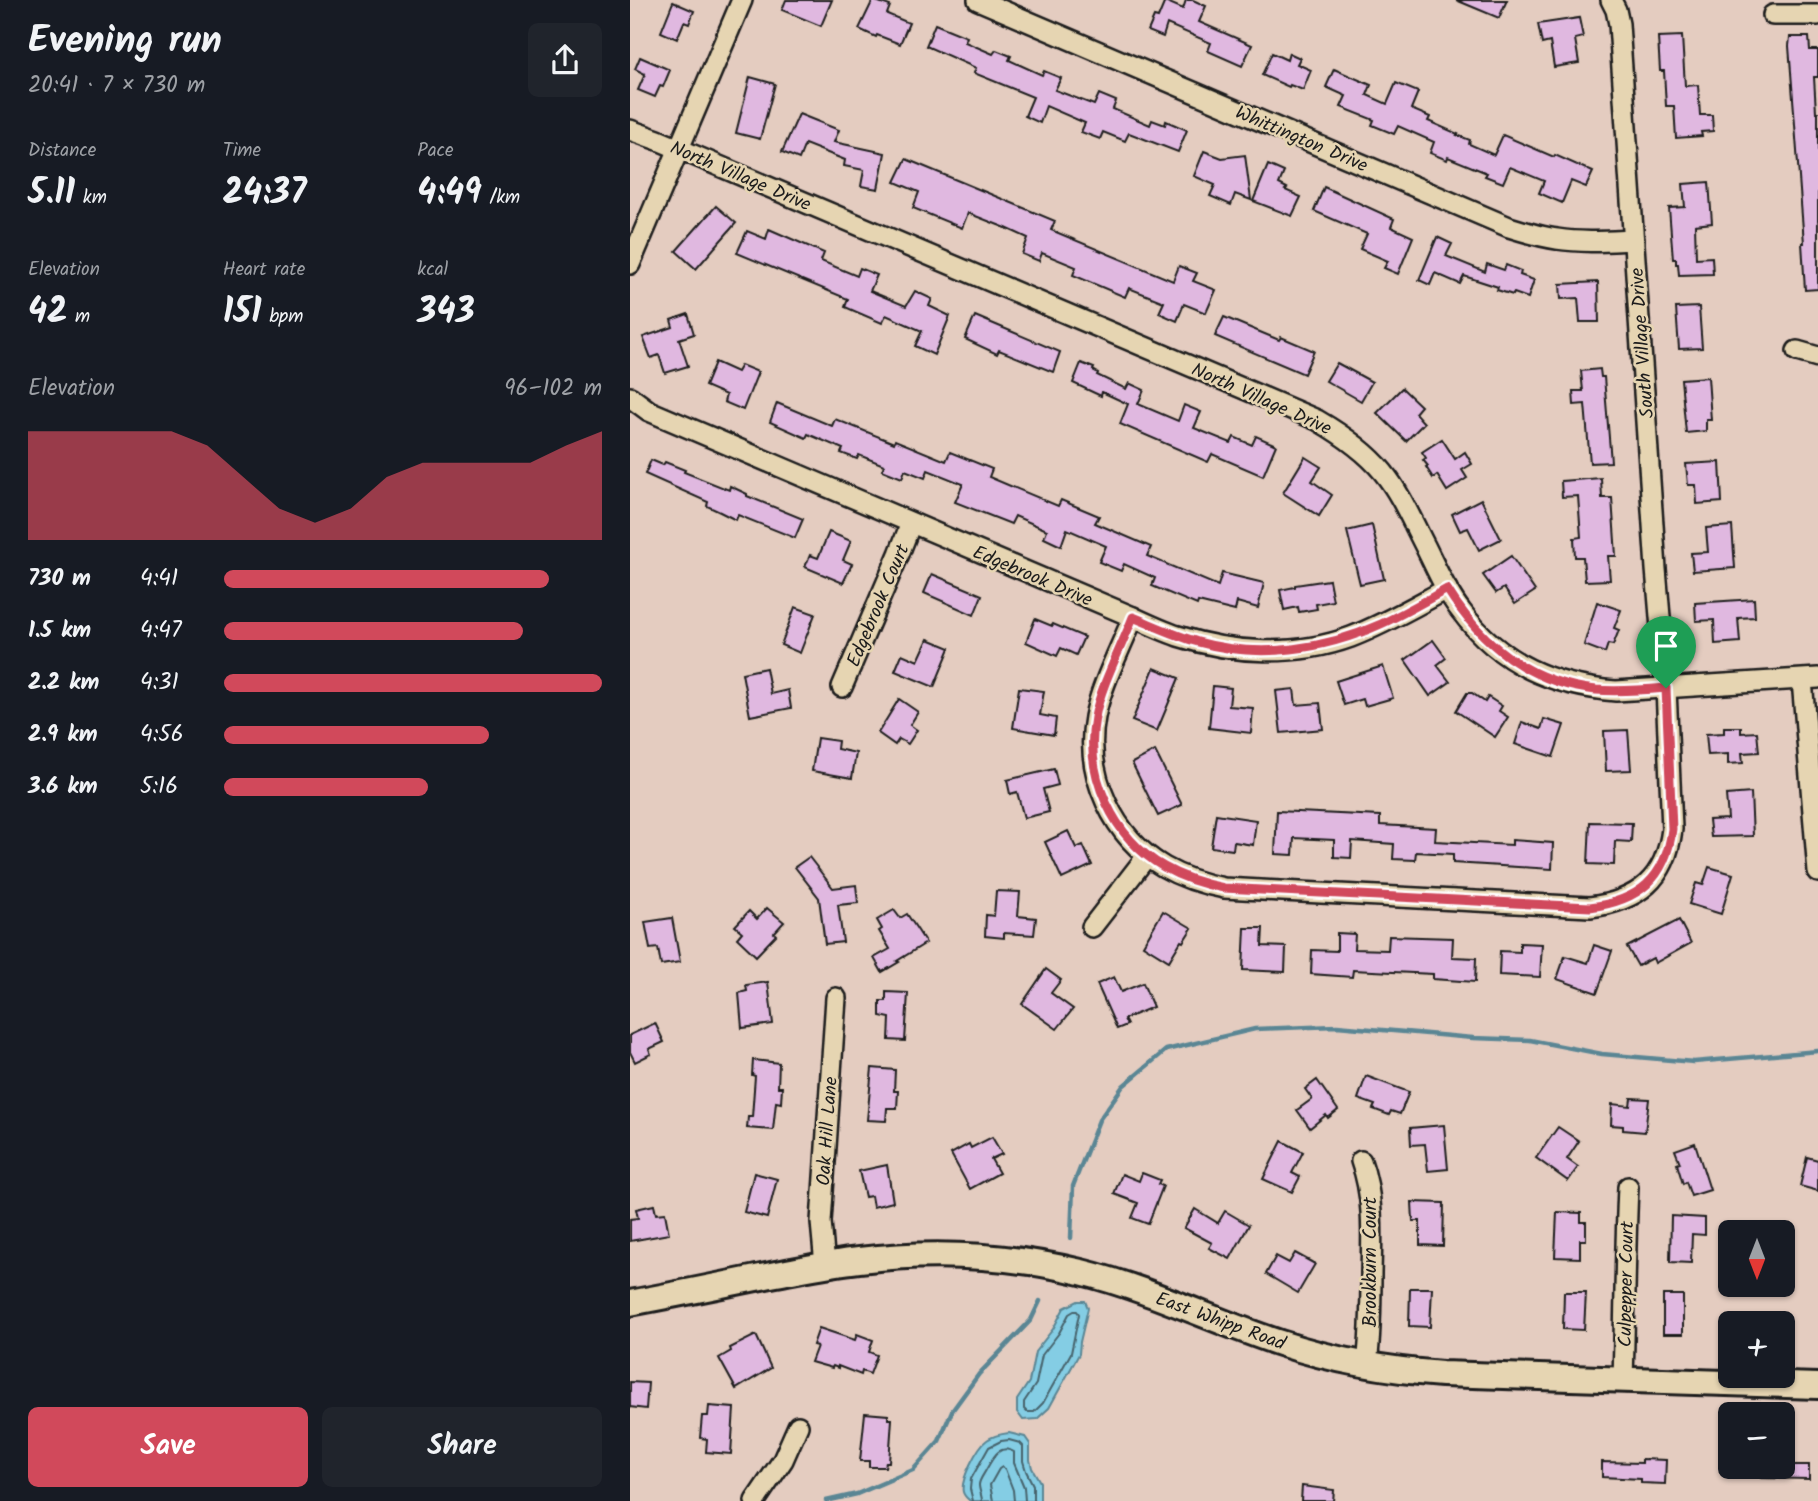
<!DOCTYPE html>
<meta charset="utf-8">
<style>
:root{--surface:#171b24;--page:#20242c;--text:#f1f3f6;--muted:#9ea1a6;--accent:#d1495b}
body{margin:0;font-family:Kalam,sans-serif;background:var(--page);color:var(--text);height:100vh;display:flex;flex-direction:column;font-size:26px;white-space:nowrap}
*{box-sizing:border-box;margin:0}
p{font-size:23px;color:var(--muted)}
.icon{flex:none;width:38px;height:38px;fill:none;stroke:currentColor;stroke-width:2;stroke-linecap:round;stroke-linejoin:round}
.map{position:relative;flex:1;overflow:hidden}
.sheet{display:flex;flex-direction:column;background:var(--surface);width:630px}
.sheet>*{flex:none}
.needle{width:46px;rotate:180deg}
.tools{position:absolute;left:1088px;top:1220px;display:grid;gap:14px}
.tools a{display:grid;place-items:center;width:77px;height:77px;border-radius:10px;background:var(--surface);box-shadow:0 2px 5px #0004;font-size:35px}
.pin{position:absolute;display:grid;place-items:center;width:60px;height:60px;color:#fff;margin:-72px -30px;border-radius:50% 50% 50% 0;rotate:-45deg;box-shadow:0 0 7px #0007}
.pin .icon{rotate:45deg}
.round{display:grid;place-items:center;flex:none;width:74px;height:74px;border-radius:10px;background:var(--page)}
.head{display:flex;align-items:center;justify-content:space-between;height:119px;padding:0 28px}
h1{font-size:38px;font-weight:700;line-height:52px}
.stats{display:grid;grid-template-columns:repeat(3,1fr);gap:10px;height:119px;padding:7px 28px}
.stats div{display:grid;align-content:center}
.stats b{font-size:35px;font-weight:700}
.stats small{font-size:19px;font-weight:400}
.stats p{font-size:19px}
.chart{height:196px;padding:14px 28px}
.chart p{display:flex;justify-content:space-between}
.chart svg{width:100%;height:126px;margin-top:7px;fill:var(--accent);opacity:.7}
.cta{display:flex;gap:14px;margin-top:auto;padding:14px 28px}
.cta a{flex:1;height:80px;border-radius:10px;background:var(--accent);color:#fff;font-size:28px;font-weight:700;line-height:80px;text-align:center}
.cta a+a{background:var(--page);color:var(--text)}
ul{padding:0 28px;list-style:none;font-size:23px}
li{display:grid;grid-template-columns:112px 84px 1fr;align-items:center;height:52px}
li i{height:18px;border-radius:9px;background:var(--accent)}
main{display:flex;flex:1;min-height:0}
.map>svg:first-child{display:block}
.water{fill:#84cde4;stroke:#5a8694;stroke-width:2}
.lines{fill:none;stroke-linecap:round;stroke-linejoin:round}
.shore{stroke:#46636c;stroke-width:2}
.stream{stroke:#5a8694;stroke-width:4.5}
.building{fill:#e0b8e0;stroke:#1c1c1c;stroke-width:2}
.minor-casing{stroke:#1c1c1c;stroke-width:24}
.major-casing{stroke:#1c1c1c;stroke-width:30}
.minor{stroke:#e6d5b2;stroke-width:19}
.major{stroke:#e6d5b2;stroke-width:24}
.route-casing{stroke:#fff;stroke-width:14}
.route{stroke:#d1495b;stroke-width:9}
.labels{text-anchor:middle;stroke-width:5;stroke-linejoin:round;paint-order:stroke}
.street-label{font-size:19px;fill:#1c1c1c;stroke:#e6d5b2}
</style>
<main>
<section class="sheet">
<div class="head"><div><h1>Evening run</h1><p>20:41 · 7 × 730 m</p></div><a class="round"><svg class="icon" aria-label="share" viewBox="0 0 24 24"><path d="M12 15V3M7 8l5-5 5 5M5 13v7h14v-7"/></svg></a></div>
<div class="stats">
<div><p>Distance</p><b>5.11<small> km</small></b></div>
<div><p>Time</p><b>24:37</b></div>
<div><p>Pace</p><b>4:49<small> /km</small></b></div>
</div>
<div class="stats">
<div><p>Elevation</p><b>42<small> m</small></b></div>
<div><p>Heart rate</p><b>151<small> bpm</small></b></div>
<div><p>kcal</p><b>343</b></div>
</div>
<div class="chart"><p><span>Elevation</span>96–102 m</p>
<svg viewBox="0 0 160 44" preserveAspectRatio="none"><path d="M0 44V6L10 6L20 6L30 6L40 6L50 11L60 22L70 33L80 38L90 33L100 22L110 17L120 17L130 17L140 17L150 11L160 6V44z"/></svg>
</div>
<ul>
<li><b>730 m</b>4:41<i style="width:86%"></i></li>
<li><b>1.5 km</b>4:47<i style="width:79%"></i></li>
<li><b>2.2 km</b>4:31<i style="width:100%"></i></li>
<li><b>2.9 km</b>4:56<i style="width:70%"></i></li>
<li><b>3.6 km</b>5:16<i style="width:54%"></i></li>
</ul>
<div class="cta"><a>Save</a><a>Share</a></div>
</section>
<div class="map">
<svg width="1188" height="1501" viewBox="0 0 1188 1501">
<rect width="100%" height="100%" fill="#e4ccc0"/>
<filter id="ink" filterUnits="userSpaceOnUse"><feTurbulence type="fractalNoise" baseFrequency=".0143" numOctaves="2"/><feDisplacementMap in="SourceGraphic" scale="14" xChannelSelector="R" yChannelSelector="G"/><feConvolveMatrix kernelMatrix="1 2 1 2 8 2 1 2 1" color-interpolation-filters="sRGB"/></filter>
<g filter="url(#ink)">
<g class="water">
<polygon points="448,1301 455,1301 458,1308 450,1342 449,1354 419,1408 407,1419 393,1420 387,1412 387,1400 399,1382 405,1352 423,1329 434,1308"/>
<path d="M379,1433L395,1437L400,1444V1460L402,1468L410,1482V1501H340C337,1498 334,1496 333,1492C330,1480 348,1446 357,1440C364,1435 371,1434 379,1433Z"/>
</g>
<g class="lines">
<g class="shore">
<polygon points="444,1311 447,1311 449,1314 441,1353 413,1403 404,1412 397,1412 394,1409 394,1402 406,1384 412,1355 429,1333 439,1314"/>
<polyline points="343,1501 340,1489 341,1479 359,1447 371,1441 379,1440 390,1443 393,1446 393,1461 396,1471 403,1485 403,1501"/>
<path d="M352,1501C352,1496 349,1490 349,1485C349,1480 354,1474 356,1470C363,1458 369,1443 384,1452V1463L394,1487L395,1501"/>
<polyline points="363,1501 360,1485 369,1469 372,1467 375,1469 383,1490 384,1501"/>
</g>
<g class="stream">
<polyline points="441,1238 443,1186 469,1120 493,1086 536,1050 625,1029 707,1026 843,1038 900,1040 972,1054 1064,1062 1188,1051"/>
<polyline points="196,1501 227,1494 283,1470 309,1441 322,1411 349,1374 401,1320 410,1301"/>
</g>
</g>
<g class="building">
<polygon points="156,0 202,0 191,26 152,10"/>
<polygon points="243,0 260,6 257,14 279,23 270,44 247,35 246,37 229,29"/>
<polygon points="556,0 563,0 576,6 569,22 622,45 612,66 578,51 581,43 537,24 533,37 518,31 524,17 528,18 535,1 553,9"/>
<polygon points="826,0 877,0 869,18"/>
<polygon points="43,2 64,11 59,24 54,22 47,39 31,32"/>
<polygon points="949,18 953,37 945,39 949,63 924,67 920,42 912,44 908,24"/>
<polygon points="305,24 337,37 335,42 363,54 366,50 381,56 379,60 412,75 414,71 431,78 425,90 464,105 469,94 486,101 483,109 520,125 522,120 535,125 536,121 557,130 548,152 499,133 495,141 473,132 470,139 451,132 455,123 416,106 410,123 395,116 403,97 344,73 346,68 296,46"/>
<polygon points="1052,36 1055,86 1068,85 1070,115 1082,115 1083,131 1071,132 1072,136 1046,138 1044,106 1036,106 1034,71 1030,71 1028,37"/>
<polygon points="1160,37 1179,37 1180,50 1188,50 1188,77 1184,77 1186,112 1188,112 1188,289 1175,290 1172,243 1174,243 1159,46"/>
<polygon points="642,53 657,60 659,53 670,58 667,64 681,70 673,90 660,85 659,87 632,75"/>
<polygon points="10,57 40,70 33,87 30,86 25,97 8,90 15,74 5,69"/>
<polygon points="704,69 741,85 737,95 757,104 766,83 788,92 781,109 800,117 798,121 828,134 827,135 840,140 839,144 864,155 873,135 924,157 925,155 963,172 956,187 941,181 932,203 909,193 914,181 880,167 873,183 855,176 857,173 818,157 817,160 800,153 804,142 768,126 764,134 742,125 744,120 711,107 716,96 696,87"/>
<polygon points="120,77 145,84 130,139 106,133"/>
<polygon points="169,114 209,130 204,142 255,153 248,189 231,186 234,170 214,166 215,160 175,144 169,159 152,152"/>
<polygon points="574,151 592,158 615,155 621,200 605,194 601,205 580,196 585,185 564,176"/>
<polygon points="276,159 425,221 421,230 543,281 549,266 567,273 563,281 586,290 576,313 554,304 547,321 529,313 534,302 499,288 495,297 443,275 446,267 412,253 409,261 392,254 398,238 376,228 338,213 332,228 283,208 289,192 265,182"/>
<polygon points="638,165 654,172 649,184 657,188 655,190 671,197 662,216 623,201"/>
<polygon points="1079,182 1082,223 1065,225 1066,258 1082,257 1083,274 1049,275 1048,264 1046,264 1046,259 1043,259 1039,208 1055,207 1053,184"/>
<polygon points="694,187 764,219 761,227 783,237 768,274 754,268 758,261 730,249 737,234 684,211"/>
<polygon points="86,206 106,223 66,269 46,251"/>
<polygon points="139,229 194,253 191,261 227,276 230,268 247,275 240,291 276,306 285,291 302,299 299,306 320,316 304,355 285,346 292,331 256,315 252,323 215,307 218,299 107,253 117,231 136,239"/>
<polygon points="807,237 822,244 816,256 855,272 857,264 874,270 876,265 891,271 890,275 904,280 898,298 884,293 883,295 867,290 868,287 834,276 830,284 805,273 800,285 789,280"/>
<polygon points="968,282 969,322 950,322 948,298 931,299 930,284"/>
<polygon points="1069,307 1072,348 1049,349 1046,308"/>
<polygon points="58,314 64,334 49,339 58,366 35,373 29,355 21,358 13,337 43,327 41,320"/>
<polygon points="345,316 430,352 423,372 369,350 367,354 335,339"/>
<polygon points="594,317 649,340 651,337 684,351 674,374 585,336"/>
<polygon points="85,362 107,372 111,365 128,372 113,410 94,402 96,395 75,386"/>
<polygon points="451,363 464,368 463,370 468,373 467,375 496,389 499,383 514,390 508,404 548,421 554,405 571,412 564,428 601,443 604,437 622,445 626,436 646,445 633,476 582,454 578,462 490,424 498,404 472,392 471,396 443,383"/>
<polygon points="707,363 742,382 731,401 696,381"/>
<polygon points="970,369 971,377 974,377 981,462 960,463 955,404 944,405 943,391 953,391 951,371"/>
<polygon points="1078,377 1081,420 1076,420 1076,431 1056,433 1051,379"/>
<polygon points="772,388 791,406 785,413 794,423 776,441 747,413"/>
<polygon points="147,403 202,426 205,419 264,443 265,440 316,461 320,452 362,469 359,477 428,506 431,500 469,516 465,523 521,547 517,556 588,586 592,573 634,583 628,608 607,602 605,611 568,602 567,605 522,586 525,578 494,564 491,571 469,562 476,546 437,529 431,546 414,538 417,530 385,516 381,524 325,502 333,484 298,470 295,478 275,470 272,478 252,470 254,465 229,455 227,459 211,453 213,449 178,434 176,438 140,422"/>
<polygon points="812,439 825,459 835,452 842,464 832,470 837,478 817,491 807,475 803,478 796,467 798,466 793,460 796,458 792,452"/>
<polygon points="675,457 691,467 682,481 702,495 689,516 653,493"/>
<polygon points="21,460 33,465 35,462 55,470 54,472 99,490 100,486 117,494 117,496 173,519 165,538 108,515 106,520 90,512 77,506 78,502 15,474"/>
<polygon points="1090,462 1092,502 1067,504 1066,485 1058,485 1056,464"/>
<polygon points="971,478 972,498 982,498 986,556 978,556 980,580 955,581 953,557 945,557 944,538 951,537 948,496 932,497 931,481"/>
<polygon points="851,499 871,539 849,550 838,528 830,531 822,514"/>
<polygon points="742,525 754,579 730,584 717,531"/>
<polygon points="1102,526 1105,568 1063,571 1061,553 1078,552 1076,528"/>
<polygon points="199,532 221,541 213,560 222,564 213,583 175,567 180,555 188,558"/>
<polygon points="881,556 905,591 885,604 874,588 866,593 853,575"/>
<polygon points="302,574 352,595 344,615 294,593"/>
<polygon points="699,580 703,601 686,604 687,609 669,612 668,607 654,610 650,590 665,587 665,585"/>
<polygon points="1124,599 1125,617 1108,618 1110,642 1085,644 1084,620 1066,621 1065,603"/>
<polygon points="967,602 991,610 984,628 989,630 983,645 978,644 975,653 954,645"/>
<polygon points="165,607 185,614 170,653 151,645"/>
<polygon points="405,619 422,626 423,624 454,637 446,655 431,648 427,656 396,642"/>
<polygon points="298,639 320,648 304,687 265,671 272,654 288,661"/>
<polygon points="803,640 816,658 807,665 820,682 800,696 775,660"/>
<polygon points="753,666 763,698 735,706 733,699 714,705 706,681"/>
<polygon points="136,668 141,694 158,690 161,708 120,716 112,673"/>
<polygon points="524,668 549,678 527,731 502,721"/>
<polygon points="583,686 601,688 599,706 623,708 621,733 579,728"/>
<polygon points="389,688 414,691 410,715 426,718 424,735 383,728"/>
<polygon points="664,689 666,705 690,703 693,729 651,733 646,691"/>
<polygon points="837,693 842,693 855,702 858,697 872,706 869,711 878,717 865,737 826,711"/>
<polygon points="269,699 288,712 280,725 287,730 278,744 269,739 265,745 248,733"/>
<polygon points="914,719 934,725 923,757 885,744 892,722 911,729"/>
<polygon points="1094,727 1111,727 1111,733 1127,732 1129,752 1112,753 1113,763 1098,764 1098,754 1078,755 1076,734 1094,733"/>
<polygon points="998,730 1001,770 976,771 974,731"/>
<polygon points="187,738 208,741 207,749 226,753 222,778 182,771"/>
<polygon points="525,751 552,805 528,816 502,763"/>
<polygon points="424,769 428,785 413,789 419,812 394,818 387,792 380,794 377,780"/>
<polygon points="1121,793 1123,836 1081,837 1079,820 1098,819 1096,795"/>
<polygon points="647,811 750,816 750,825 806,828 805,841 882,845 882,840 923,843 922,869 823,863 823,854 786,852 785,860 763,859 764,844 722,841 721,858 704,857 704,840 664,838 663,855 645,854"/>
<polygon points="586,814 626,820 623,845 604,842 603,850 581,847"/>
<polygon points="960,822 1002,823 1001,842 985,841 984,865 958,864"/>
<polygon points="438,831 446,848 453,845 462,865 432,879 415,842"/>
<polygon points="179,857 203,888 226,885 228,903 208,905 213,942 195,944 189,898 165,867"/>
<polygon points="1079,867 1103,874 1091,914 1059,904 1066,883 1073,885"/>
<polygon points="366,891 390,892 388,916 406,918 404,935 374,933 374,938 355,936 356,915 364,916"/>
<polygon points="137,908 154,922 144,933 146,935 126,956 107,938 112,932 105,926 119,911 127,919"/>
<polygon points="264,910 270,918 277,914 296,943 267,961 269,962 252,972 244,958 260,949 249,931 252,929 247,920"/>
<polygon points="533,911 562,928 553,942 551,941 539,961 513,945"/>
<polygon points="42,918 50,962 31,965 28,948 20,949 15,922"/>
<polygon points="1049,920 1061,943 1025,963 1023,958 1008,966 997,947"/>
<polygon points="615,928 633,928 632,946 656,947 655,972 613,970"/>
<polygon points="707,933 725,934 724,949 758,950 759,936 823,938 822,957 846,958 845,982 803,979 803,974 723,970 722,977 681,974 682,950 707,951"/>
<polygon points="890,943 912,944 910,977 869,975 870,951 890,952"/>
<polygon points="964,945 982,951 967,993 927,979 935,956 958,963"/>
<polygon points="416,969 431,980 421,993 443,1009 427,1029 392,1004"/>
<polygon points="484,977 491,992 513,983 523,1007 494,1019 497,1025 487,1029 467,984"/>
<polygon points="138,982 143,1024 112,1028 109,993 117,991 116,985"/>
<polygon points="256,992 278,993 275,1041 259,1040 260,1018 250,1016 250,1001 256,1001"/>
<polygon points="25,1023 34,1042 19,1049 21,1054 5,1062 0,1052 0,1035"/>
<polygon points="123,1060 149,1063 148,1087 152,1087 151,1103 146,1102 143,1130 117,1128 118,1117 122,1117 125,1076 122,1075"/>
<polygon points="242,1068 265,1070 264,1091 268,1091 267,1108 257,1108 256,1121 237,1120"/>
<polygon points="736,1076 779,1092 770,1114 761,1111 759,1115 743,1109 745,1105 728,1099"/>
<polygon points="687,1080 708,1110 698,1118 696,1115 680,1128 667,1110 682,1099 675,1089"/>
<polygon points="1001,1098 1019,1099 1015,1132 993,1130 993,1126 981,1125 982,1104 1000,1106"/>
<polygon points="814,1125 818,1169 798,1171 795,1144 781,1145 780,1128"/>
<polygon points="928,1127 949,1141 937,1159 948,1167 938,1181 906,1158"/>
<polygon points="362,1137 372,1154 361,1159 369,1173 340,1189 321,1154 339,1144 341,1148"/>
<polygon points="652,1141 673,1152 662,1173 670,1177 662,1192 633,1179"/>
<polygon points="1065,1143 1080,1190 1061,1196 1056,1182 1053,1184 1047,1164 1050,1163 1045,1150"/>
<polygon points="1177,1157 1188,1160 1188,1191 1170,1186"/>
<polygon points="257,1165 263,1202 243,1207 241,1196 235,1197 229,1171"/>
<polygon points="124,1173 147,1179 137,1218 114,1212"/>
<polygon points="512,1173 530,1180 528,1184 533,1186 518,1224 502,1218 508,1203 484,1194 492,1174 509,1181"/>
<polygon points="782,1202 814,1203 813,1246 790,1245 790,1221 783,1221"/>
<polygon points="24,1205 26,1214 35,1213 39,1234 0,1241 0,1219 8,1218 6,1209"/>
<polygon points="565,1209 588,1223 595,1211 619,1225 600,1259 579,1248 582,1243 554,1228"/>
<polygon points="927,1212 951,1213 951,1222 956,1222 956,1240 950,1240 950,1258 925,1257"/>
<polygon points="1041,1216 1075,1218 1075,1235 1062,1234 1061,1263 1040,1262"/>
<polygon points="665,1253 685,1264 668,1293 636,1274 646,1256 659,1263"/>
<polygon points="780,1288 802,1288 800,1327 779,1326"/>
<polygon points="934,1292 956,1292 954,1330 933,1329"/>
<rect x="1033" y="1295" width="20" height="39"/>
<polygon points="189,1328 225,1340 227,1334 243,1340 239,1352 247,1355 240,1374 232,1371 231,1375 208,1366 208,1368 203,1366 202,1368 181,1362 187,1346 183,1345"/>
<polygon points="126,1335 141,1368 106,1389 89,1358 101,1351 100,1348"/>
<polygon points="0,1382 18,1383 16,1409 0,1407"/>
<polygon points="79,1406 104,1408 101,1454 76,1452 77,1439 70,1438 72,1416 78,1416"/>
<polygon points="235,1413 258,1415 258,1419 262,1419 259,1462 256,1462 255,1467 239,1467 239,1461 230,1461"/>
<polygon points="1012,1459 1036,1460 1035,1484 1011,1483 1011,1479 972,1477 972,1462 1012,1463"/>
<polygon points="1153,1465 1179,1465 1179,1479 1131,1478 1131,1466 1153,1466"/>
<polygon points="672,1486 704,1490 703,1501 671,1501"/>
</g>
<g class="lines">
<g class="minor-casing">
<g id="minor">
<path d="M348,0L879,227C895,232 911,237 927,239C953,243 979,241 1004,240"/>
<polyline points="1143,15 1188,15"/>
<path d="M0,130L28,140L687,420C711,434 735,450 753,472C771,494 782,521 795,546C806,568 816,592 831,611C870,664 923,686 986,691L1188,678"/>
<polyline points="0,264 112,0"/>
<polyline points="1167,351 1188,357"/>
<path d="M0,397L19,411L503,617C518,624 533,631 548,636C603,654 666,657 721,637C755,624 785,606 817,589"/>
<path d="M503,617C491,648 471,685 465,717C454,775 483,837 534,867C553,878 573,884 594,888L960,907C1008,901 1036,879 1042,829L1036,688L1026,569L989,24L986,10L981,0"/>
<polyline points="1172,680 1188,872"/>
<polyline points="212,687 269,554 281,523"/>
<polyline points="462,927 517,856"/>
<path d="M731,1161C744,1197 742,1234 741,1273C741,1303 741,1334 737,1364"/>
<polyline points="195,1265 191,1222 206,998"/>
<path d="M993,1380C995,1316 995,1252 998,1187"/>
<polyline points="125,1501 153,1460 168,1426"/>
</g>
</g>
<g class="major-casing">
<path id="major" d="M0,1303C49,1294 97,1284 146,1274C173,1269 201,1263 229,1260C302,1251 379,1255 451,1272C520,1289 583,1321 650,1343C702,1360 757,1370 812,1374L1188,1386"/>
</g>
<use href="#minor" class="minor"/>
<use href="#major" class="major"/>
</g>
</g>
<g class="lines" filter="url(#ink)">
<g class="route-casing">
<path id="route" d="M817,589C851,644 900,683 966,690C990,692 1013,690 1036,688L1042,829C1036,879 1008,901 960,907L594,888C573,884 553,878 534,867C483,838 454,775 465,717C471,685 491,648 503,617C525,626 546,636 568,642C629,659 694,650 751,624C773,614 795,601 817,589Z"/>
</g>
<use href="#route" class="route"/>
</g>
<g class="labels">
<g class="street-label">
<text transform="translate(672 138) rotate(23)" y="7">Whittington Drive</text>
<text transform="translate(111 175) rotate(23)" y="7">North Village Drive</text>
<text transform="translate(1011 343) rotate(-94)" y="7">South Village Drive</text>
<text transform="translate(632 398) rotate(24)" y="7">North Village Drive</text>
<text transform="translate(403 575) rotate(23)" y="7">Edgebrook Drive</text>
<text transform="translate(247 605) rotate(-67)" y="7">Edgebrook Court</text>
<text transform="translate(196 1131) rotate(-86)" y="7">Oak Hill Lane</text>
<text transform="translate(739 1262) rotate(-90)" y="7">Brookburn Court</text>
<text transform="translate(995 1284) rotate(-89)" y="7">Culpepper Court</text>
<text transform="translate(591 1320) rotate(20)" y="7">East Whipp Road</text>
</g>
</g>
</svg>
<div class="tools">
<a><svg class="needle" viewBox="-14 -14 28 28"><path d="M0-13l5 13h-10z" fill="#e53935"/><path d="M0 13l5-13h-10z" fill="#9ea1a6"/></svg></a>
<a>+</a>
<a>−</a>
</div>
<div class="pin" style="left:1036px;top:688px;background:#1e9e55"><svg class="icon" aria-label="arrive" viewBox="0 0 24 24"><path d="M6 21V4h12l-3 4 3 4H6"/></svg></div>
</div>
</main>
